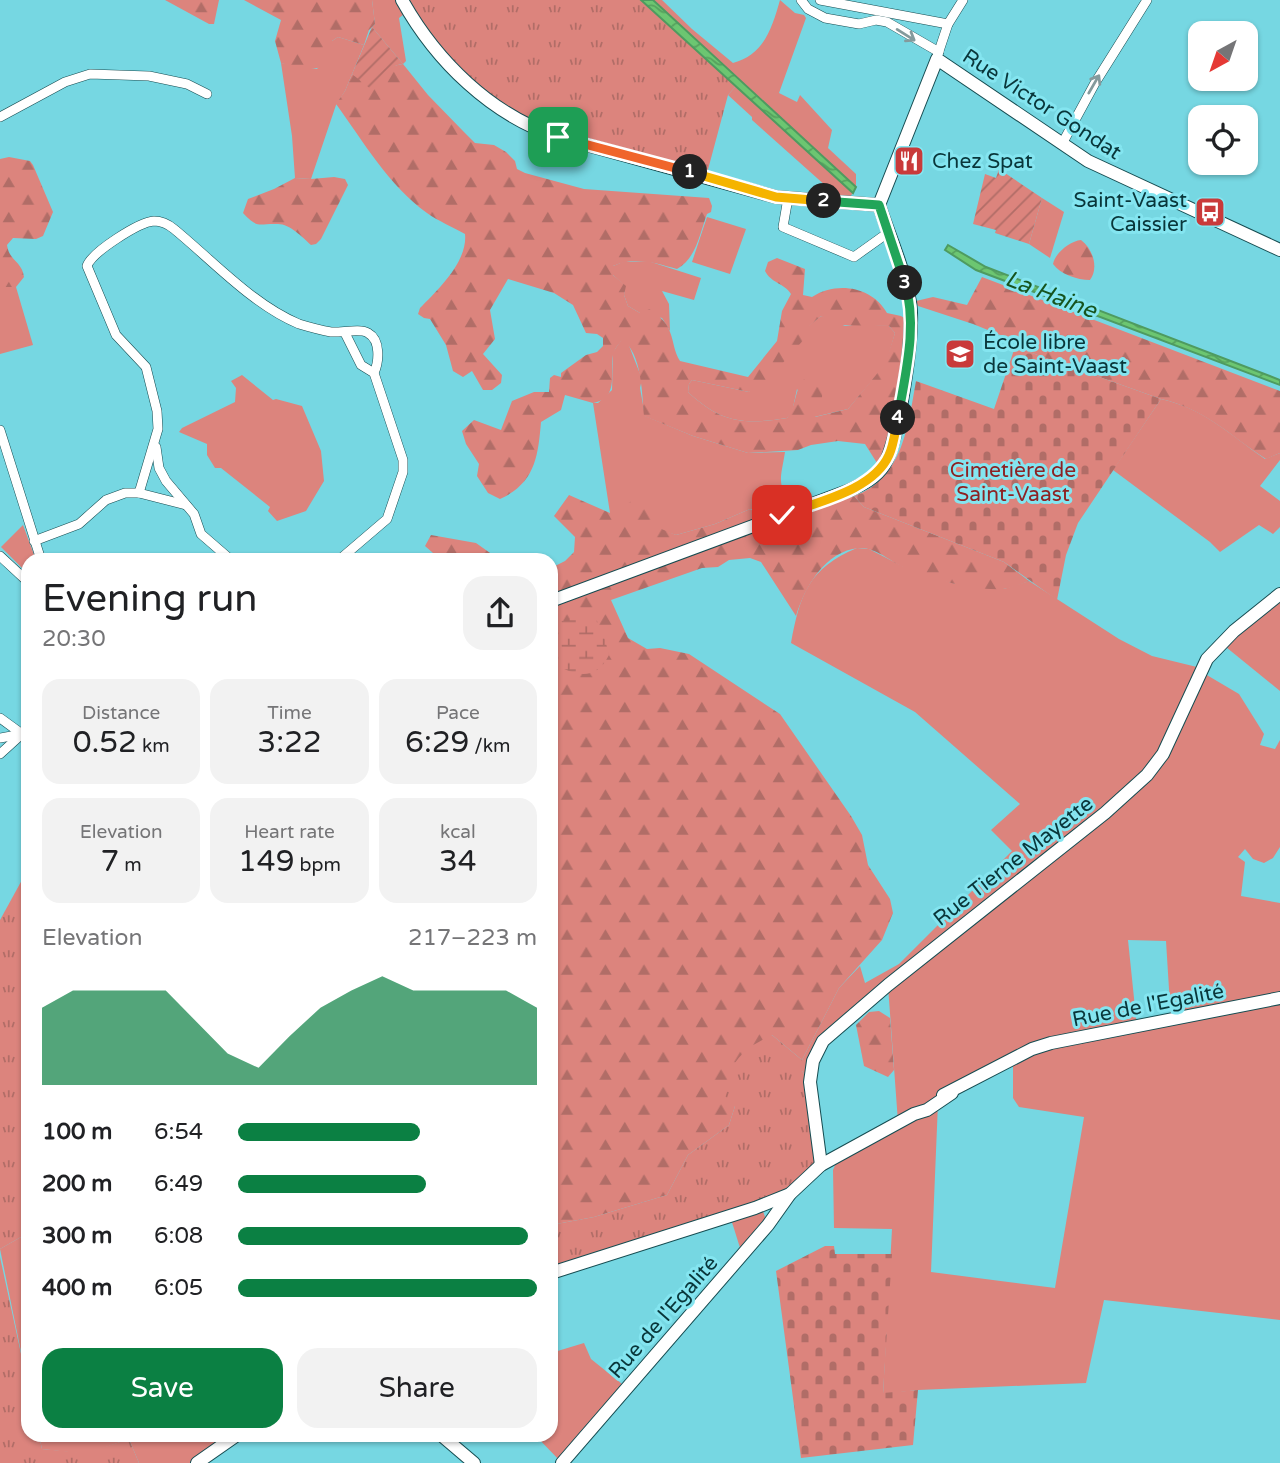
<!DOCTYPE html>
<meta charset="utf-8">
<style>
:root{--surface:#fff;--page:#f2f2f2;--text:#202124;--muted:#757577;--accent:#0b8043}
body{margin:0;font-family:"Varela Round",sans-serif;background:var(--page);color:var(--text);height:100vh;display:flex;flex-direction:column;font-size:26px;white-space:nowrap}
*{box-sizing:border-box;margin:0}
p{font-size:23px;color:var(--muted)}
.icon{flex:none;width:38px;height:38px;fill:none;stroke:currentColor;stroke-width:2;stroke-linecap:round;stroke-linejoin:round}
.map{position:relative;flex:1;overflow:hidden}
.sheet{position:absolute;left:21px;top:553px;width:537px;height:889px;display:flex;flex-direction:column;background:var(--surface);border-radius:21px;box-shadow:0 2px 5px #0004}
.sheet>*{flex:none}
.needle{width:46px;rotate:220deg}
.controls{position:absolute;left:1188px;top:21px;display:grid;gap:14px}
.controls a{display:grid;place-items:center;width:70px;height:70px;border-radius:14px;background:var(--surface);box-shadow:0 2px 5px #0004;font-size:35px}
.pin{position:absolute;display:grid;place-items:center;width:60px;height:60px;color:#fff;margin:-30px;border-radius:14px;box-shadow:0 4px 10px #0006}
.km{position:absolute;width:35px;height:35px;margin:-18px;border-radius:50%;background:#222;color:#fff;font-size:19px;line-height:35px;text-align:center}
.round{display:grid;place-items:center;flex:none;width:74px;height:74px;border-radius:21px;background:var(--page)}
.summary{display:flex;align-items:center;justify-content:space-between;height:119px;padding:0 21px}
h1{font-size:38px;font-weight:600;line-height:52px}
.figures{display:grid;grid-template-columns:repeat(3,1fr);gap:10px;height:119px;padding:7px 21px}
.figures div{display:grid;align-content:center;border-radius:18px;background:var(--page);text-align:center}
.figures b{font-size:30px;font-weight:600}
.figures small{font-size:19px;font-weight:400}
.figures p{font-size:19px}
.chart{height:196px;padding:14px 21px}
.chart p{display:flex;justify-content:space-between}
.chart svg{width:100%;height:126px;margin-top:7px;fill:var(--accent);opacity:.7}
.action{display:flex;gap:14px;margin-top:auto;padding:14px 21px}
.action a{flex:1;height:80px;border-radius:21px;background:var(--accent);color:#fff;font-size:28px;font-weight:600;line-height:80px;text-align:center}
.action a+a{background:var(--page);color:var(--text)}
ul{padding:0 21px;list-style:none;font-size:23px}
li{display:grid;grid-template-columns:112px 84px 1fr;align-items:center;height:52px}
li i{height:18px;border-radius:9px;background:var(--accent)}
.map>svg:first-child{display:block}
.grass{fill:#dc847d;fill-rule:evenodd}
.forest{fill:url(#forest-firs);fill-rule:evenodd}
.wetland{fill:url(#wetland-marsh)}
.cemetery{fill:url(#cemetery-stones)}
.park{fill:url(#park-tufts)}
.garden{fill:url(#garden-furrows)}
.water{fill:url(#water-waves);stroke:#4e9b60;stroke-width:2}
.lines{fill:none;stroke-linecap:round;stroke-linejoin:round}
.street-casing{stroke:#164c51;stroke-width:10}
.secondary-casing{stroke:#164c51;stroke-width:14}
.street{stroke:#fff;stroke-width:9}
.secondary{stroke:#fff;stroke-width:12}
.oneway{stroke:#849a9c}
.split-1-casing{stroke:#fff;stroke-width:14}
.split-2-casing{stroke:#fff;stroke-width:14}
.split-3-casing{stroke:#fff;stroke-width:14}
.split-4-casing{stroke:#fff;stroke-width:14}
.split-5-casing{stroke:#fff;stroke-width:14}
.split-1{stroke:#f0652b;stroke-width:9}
.split-2{stroke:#f5b400;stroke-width:9}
.split-3{stroke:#22a559;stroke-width:9}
.split-4{stroke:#22a559;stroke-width:9}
.split-5{stroke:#f5b400;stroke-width:9}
.labels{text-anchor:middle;stroke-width:6;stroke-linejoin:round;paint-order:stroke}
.street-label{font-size:21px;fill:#09363a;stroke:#84e5f0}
.poi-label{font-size:21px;fill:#09363a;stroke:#84e5f0;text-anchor:start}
.park-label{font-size:21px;fill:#8d2223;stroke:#84e5f0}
.water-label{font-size:23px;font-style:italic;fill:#16541e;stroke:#84e5f0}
</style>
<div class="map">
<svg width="1280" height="1463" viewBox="0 0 1280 1463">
<defs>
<pattern id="forest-firs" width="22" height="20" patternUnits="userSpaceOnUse" patternTransform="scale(1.75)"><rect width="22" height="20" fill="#dc847d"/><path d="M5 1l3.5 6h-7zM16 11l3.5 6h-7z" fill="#b16d67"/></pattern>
<pattern id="wetland-marsh" width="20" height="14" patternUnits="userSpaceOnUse" patternTransform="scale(1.75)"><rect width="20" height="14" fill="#dc847d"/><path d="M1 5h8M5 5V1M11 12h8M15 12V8" fill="none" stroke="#b16d67"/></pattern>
<pattern id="cemetery-stones" width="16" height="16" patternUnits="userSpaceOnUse" patternTransform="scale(1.75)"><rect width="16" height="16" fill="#dc847d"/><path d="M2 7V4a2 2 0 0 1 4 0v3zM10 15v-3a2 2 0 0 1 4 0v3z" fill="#b16d67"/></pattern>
<pattern id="park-tufts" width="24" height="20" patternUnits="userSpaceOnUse" patternTransform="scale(1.75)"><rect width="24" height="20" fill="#dc847d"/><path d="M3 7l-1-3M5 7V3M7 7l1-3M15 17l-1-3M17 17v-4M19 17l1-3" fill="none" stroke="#b16d67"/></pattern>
<pattern id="garden-furrows" width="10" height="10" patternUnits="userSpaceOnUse" patternTransform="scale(1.75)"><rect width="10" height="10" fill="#dc847d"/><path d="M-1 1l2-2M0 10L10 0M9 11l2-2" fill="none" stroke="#b16d67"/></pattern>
<pattern id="water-waves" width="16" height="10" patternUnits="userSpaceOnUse" patternTransform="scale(1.75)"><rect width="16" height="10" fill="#6cc671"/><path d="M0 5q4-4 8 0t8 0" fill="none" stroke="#57a25e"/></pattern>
</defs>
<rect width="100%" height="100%" fill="#76d7e2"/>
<g class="grass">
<polygon points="372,0 402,0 408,11 399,18 406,61 403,64 372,27 375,24"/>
<path d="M653,0H662L692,29L733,63C764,55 772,28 780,0L795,13L804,15L806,18L779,93L797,102L800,95L832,130L828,148L856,174V187Z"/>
<polygon points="338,37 364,45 345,91 336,105 311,179 295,178 292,136 281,63 317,69 332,49 332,41"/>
<polygon points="736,86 853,193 845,203 752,120 752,117 728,95"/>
<polygon points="1042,198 1064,212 1050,258 1029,244"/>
<polygon points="707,217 746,229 730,274 692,262"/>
<polygon points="648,261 701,278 694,300 662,291 669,304 670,331 662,318 640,313 628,306 624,295 625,286 612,274 613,266 623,262"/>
<polygon points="0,287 16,287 33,345 0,354"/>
<path d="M821,316L845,326L861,324L889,326L895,333L886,364L848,409L814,417L797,389L792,412L787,418C744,425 721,423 688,392L689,384L692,380L749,392L807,327Z"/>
<path d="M622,339L628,343L642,379L640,388L645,416L693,436L748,453L785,452C780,483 776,483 796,510L760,523L754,510L750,509L715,524L676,535L610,513L593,403H598L612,390L613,352Z"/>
<polygon points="242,375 273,400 276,399 302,406 321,451 324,481 306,511 277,521 268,511 270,507 221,468 215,468 207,455 207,444 179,432 182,428 235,402 236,388 231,381"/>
<path d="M1161,399C1205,409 1229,434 1265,459L1280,453V460L1260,486L1280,501V527L1273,534L1259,525L1220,552L1210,542L1113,470Z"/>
<polygon points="23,525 36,560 28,560 28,574 1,547"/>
<path d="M857,548L869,549L902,566L952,583L1004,589L1029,581L1119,639L1152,656L1201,668L1200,671L1239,694L1264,734L1260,745L1275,749L1280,740V847L1273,858L1264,863L1253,859L1245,849L1238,857L1245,862L1241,896L1280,903V1320L1104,1300L1086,1383L918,1390L883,1394L892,1229L834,1228L833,1170L836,1163L898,1122L888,986L832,1031L810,1082L802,1071V1060L839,988L860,966L865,983L899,964L1012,851L991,830L1020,804L915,712L791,643C800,594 809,568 857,548ZM1128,940L1166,941L1171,1021L1137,1027ZM1013,1060V1098L1019,1107L1084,1117L1055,1288L931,1272L938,1103L923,1105Z"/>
<polygon points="1280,594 1280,691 1221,643"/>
<polygon points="763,1211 766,1220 742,1254 730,1216"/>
<polygon points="28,1233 28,1386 0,1249"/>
<polygon points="584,1343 591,1359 627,1388 562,1463 535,1435 500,1439 497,1435 551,1435 551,1353"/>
<polygon points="39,1435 237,1435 197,1463 139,1463 129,1439 86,1454 42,1449"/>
</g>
<g class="forest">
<polygon points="165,0 219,0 214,24 209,24"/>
<path d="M244,0H372L375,24L369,30L364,45L338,37L332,41C335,78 304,69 281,63L275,41L281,20Z"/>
<path d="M403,64L428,95L463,131L475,143L494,145L506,152L515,161L517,169L525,173L584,189L709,198L712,206L711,212L707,214C700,233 696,259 677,269C655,263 635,256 613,266V275L626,286L624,295L628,306L640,313L650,309C658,315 666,321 670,332C674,342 674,352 680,361L748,377L777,341L782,311L791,294C784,283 771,283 765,271L768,262L777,258L805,269L803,295L812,297C836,281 872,286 887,313L901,316L911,322L884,465L877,463L865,444L838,441L811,445L798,450L748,453L693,436L644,416C642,395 642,352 622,340C619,344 614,349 613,355C610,373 619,399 593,403L565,395L561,410L541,422C538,457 535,483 500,499L488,493L477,476L479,464L466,444L462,431L474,420L501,430L512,401L534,392H549L550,378L554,375L561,377V373L586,355L597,352L603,346V338L597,334L586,333L573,305L554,293L508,279L490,310L495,339L483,354L502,375L501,383L492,390H483L472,371L463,377L453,371L446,345L430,319L424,318L418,314L420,308C438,290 468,261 465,234C453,227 438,221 427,213C389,186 363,141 336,104L345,91L352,74L359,78C373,74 389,66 403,64ZM821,316L835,325L889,326L895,333L885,364L848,409L815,417C822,404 825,393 819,378L809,375C793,386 798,404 787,418C744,425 721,423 688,392L689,384L692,380L749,392L765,383L807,336L808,327Z"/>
<path d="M9,157L30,161L33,165L53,212L43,236L36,239L13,238L7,245C9,261 22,261 24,277L16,287H0V159Z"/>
<path d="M334,177L345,179L348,185L321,239L316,244L311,245C302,237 290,224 278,224C259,223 259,230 243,213L248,199L274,189L295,178L311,179Z"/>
<path d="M1081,240C1093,249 1099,268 1090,280C1077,280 1060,274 1053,264C1055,253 1070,241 1081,240Z"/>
<path d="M982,277L1280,391V453L1266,459C1229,435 1205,409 1161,399L1015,347V341L973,324L918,306L916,301L933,297L967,305Z"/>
<path d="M569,495L610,513L643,495L659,528L676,535L715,524L750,509L758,514L760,523L782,515L792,519L854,496L864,507L1004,562L1029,581C1021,584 1012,588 1003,589C974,591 930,579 903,567C890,561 875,547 859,548C825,551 805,587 796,616L761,562L750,558L729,560L718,567L702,568L611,600L628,638L647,649L660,648L689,654L780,714L851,816L862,835L868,865L890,899L893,913L882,940L839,988L802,1060L772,1035L735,1106L729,1125L688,1155L667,1195L594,1217L551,1225V568L565,561L574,552L575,537L554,516Z"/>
<polygon points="431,535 476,543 500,560 441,560 425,546"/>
<polygon points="879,1011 890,1018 894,1070 888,1077 864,1066 856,1025 869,1012"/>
</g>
<path class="wetland" d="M588,611C601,621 605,639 609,655C595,683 574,675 552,663C551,652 556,631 561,621H568L572,616Z"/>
<g class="cemetery">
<path d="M1015,347L1161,399L1078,523L1066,555L1057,600L1004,562L864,507L854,496C903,479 908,425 916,381L994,409Z"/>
<polygon points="825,1246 834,1246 835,1254 892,1254 883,1393 918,1390 913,1445 801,1458 776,1271"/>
</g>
<g class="park">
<polygon points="402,0 641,0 736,86 728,95 706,177 558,137 469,83"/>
<polygon points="28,869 28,1233 0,1249 0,920"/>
<path d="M772,1035L802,1060V1071L810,1082L821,1165L790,1194L551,1273V1225L594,1217L667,1195L688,1155L729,1125L735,1106L725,1096C728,1062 743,1049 772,1035Z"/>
<polygon points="0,1257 28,1386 28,1435 39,1435 42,1449 86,1453 129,1439 139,1463 0,1463"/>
</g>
<g class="garden">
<path d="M372,27L403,64C385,66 384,79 372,90L352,74Z"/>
<polygon points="999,169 1042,198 1029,244 995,233 996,230 973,224 985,174 996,178"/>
</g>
<g class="water">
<polygon points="641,0 653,0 856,187 853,193"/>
<polygon points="948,245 986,267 1280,380 1280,385 976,270 945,250"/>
</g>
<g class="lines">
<g class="street-casing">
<g id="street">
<polyline points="801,0 808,9 825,18 859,24 876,20 887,22 939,52"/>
<polyline points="820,0 948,24"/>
<polyline points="937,57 948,24 963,0"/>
<polyline points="0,117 65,82 90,74 149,76 187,84 207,94"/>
<polyline points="1062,144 1095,83 1147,0"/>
<polyline points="788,198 783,227 854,257 889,232"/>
<polyline points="345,333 361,365 374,373"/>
<polyline points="0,430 41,560"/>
<polyline points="156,447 159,468 166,481 194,514 201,534 231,560"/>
<path d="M139,493L158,429L157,411L146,367L116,335L87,266C92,252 139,222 154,221C162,221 168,224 174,229C212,260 253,305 299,324C309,327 320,330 331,332C341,333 360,328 368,333C381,340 379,362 374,373L403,460V472L387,519L339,560"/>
<polyline points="34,541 79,524 106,500 125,493 139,493 186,505"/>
<polyline points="0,556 28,582"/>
<polyline points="0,718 22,734"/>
<polyline points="0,738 22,734"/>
<polyline points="0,754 22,734"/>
</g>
</g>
<g class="secondary-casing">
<g id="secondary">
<path d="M402,0C436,61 491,115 558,137L776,197L879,205"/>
<polyline points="879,205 937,59 1088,161 1280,250"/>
<path d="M551,601L850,490C863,484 876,478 884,465C899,441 915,331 910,302C904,269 890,237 879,205"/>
<polyline points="943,1095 1032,1049 1051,1043 1280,998"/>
<polyline points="821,1165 810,1082 813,1061 823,1041 888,985 1105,813 1147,775 1163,754 1207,659 1234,631 1280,594"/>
<polyline points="551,1273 755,1208 790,1194"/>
<polyline points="441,1435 474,1463"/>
<polyline points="197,1463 237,1435"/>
<polyline points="562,1463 768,1225 790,1194 821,1165 914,1114 927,1110 952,1093"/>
</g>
</g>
<use href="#street" class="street"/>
<use href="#secondary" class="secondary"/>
</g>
<defs><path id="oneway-shaft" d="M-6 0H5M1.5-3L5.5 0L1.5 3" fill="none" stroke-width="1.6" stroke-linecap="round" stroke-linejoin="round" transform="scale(1.75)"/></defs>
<g class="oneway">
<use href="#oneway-shaft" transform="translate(906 35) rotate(32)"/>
<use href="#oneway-shaft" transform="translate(1094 84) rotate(-60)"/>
</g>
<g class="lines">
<g class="split-1-casing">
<polyline id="split-1" points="558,137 690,172"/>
</g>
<g class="split-2-casing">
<polyline id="split-2" points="690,172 776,197 824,201"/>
</g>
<g class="split-3-casing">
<polyline id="split-3" points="824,201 879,205 905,283"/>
</g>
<g class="split-4-casing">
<path id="split-4" d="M898,418C905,374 918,327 905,283"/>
</g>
<g class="split-5-casing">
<path id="split-5" d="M782,515C816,502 873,491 889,455C894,444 895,431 898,418"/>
</g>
<use href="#split-1" class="split-1"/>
<use href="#split-2" class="split-2"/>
<use href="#split-3" class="split-3"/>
<use href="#split-4" class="split-4"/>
<use href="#split-5" class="split-5"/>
</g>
<defs>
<g id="restaurant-square" transform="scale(1.575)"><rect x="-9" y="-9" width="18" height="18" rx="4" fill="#c93a3a" stroke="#84e5f0"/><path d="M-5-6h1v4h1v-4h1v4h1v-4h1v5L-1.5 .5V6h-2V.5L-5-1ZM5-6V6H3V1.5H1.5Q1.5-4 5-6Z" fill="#fff"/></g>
<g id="bus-square" transform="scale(1.575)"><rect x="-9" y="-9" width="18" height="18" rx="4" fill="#c93a3a" stroke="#84e5f0"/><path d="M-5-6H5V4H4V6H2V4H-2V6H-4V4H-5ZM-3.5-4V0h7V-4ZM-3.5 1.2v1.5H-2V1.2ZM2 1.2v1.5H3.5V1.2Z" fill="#fff"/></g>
<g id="school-square" transform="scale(1.575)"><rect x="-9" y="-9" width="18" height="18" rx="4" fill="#c93a3a" stroke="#84e5f0"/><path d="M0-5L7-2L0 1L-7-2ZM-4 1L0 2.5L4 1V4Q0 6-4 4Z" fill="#fff"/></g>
</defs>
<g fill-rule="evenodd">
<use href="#restaurant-square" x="909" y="161"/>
<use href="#bus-square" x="1210" y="212"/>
<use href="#school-square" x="960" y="354"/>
</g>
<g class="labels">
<g class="street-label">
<text transform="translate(1042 104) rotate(33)" y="7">Rue Victor Gondat</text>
<text transform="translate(1013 861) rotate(-38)" y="7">Rue Tierne Mayette</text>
<text transform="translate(1148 1005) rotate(-11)" y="7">Rue de l'Egalité</text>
<text transform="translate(663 1317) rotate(-49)" y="7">Rue de l'Egalité</text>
</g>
<g class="poi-label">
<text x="932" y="168">Chez Spat</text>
<text x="1187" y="207" text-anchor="end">Saint-Vaast<tspan x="1187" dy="24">Caissier</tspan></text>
<text x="983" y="349">École libre<tspan x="983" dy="24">de Saint-Vaast</tspan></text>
</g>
<g class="park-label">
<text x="1013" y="477">Cimetière de<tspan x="1013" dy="24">Saint-Vaast</tspan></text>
</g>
<g class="water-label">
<text transform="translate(1051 294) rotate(21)" y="8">La Haine</text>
</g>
</g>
</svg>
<div class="controls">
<a><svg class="needle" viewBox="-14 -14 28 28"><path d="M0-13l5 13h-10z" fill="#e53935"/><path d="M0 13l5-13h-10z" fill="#757577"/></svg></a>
<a><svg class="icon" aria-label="locate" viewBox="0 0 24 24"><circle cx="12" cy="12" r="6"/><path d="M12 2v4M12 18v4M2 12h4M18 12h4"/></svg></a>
</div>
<div class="pin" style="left:558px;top:137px;background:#1e9e55"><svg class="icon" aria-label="arrive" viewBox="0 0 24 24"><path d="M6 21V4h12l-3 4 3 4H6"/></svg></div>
<div class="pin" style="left:782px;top:515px;background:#d93025"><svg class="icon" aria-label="check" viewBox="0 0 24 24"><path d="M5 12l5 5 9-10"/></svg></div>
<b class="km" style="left:690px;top:172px">1</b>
<b class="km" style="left:824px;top:201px">2</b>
<b class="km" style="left:905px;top:283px">3</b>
<b class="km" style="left:898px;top:418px">4</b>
<section class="sheet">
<div class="summary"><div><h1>Evening run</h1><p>20:30</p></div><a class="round"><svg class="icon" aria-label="share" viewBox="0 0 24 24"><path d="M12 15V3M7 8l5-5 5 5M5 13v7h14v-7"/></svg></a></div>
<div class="figures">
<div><p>Distance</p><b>0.52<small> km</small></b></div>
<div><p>Time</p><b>3:22</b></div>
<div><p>Pace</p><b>6:29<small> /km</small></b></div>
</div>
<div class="figures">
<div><p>Elevation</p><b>7<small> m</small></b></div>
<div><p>Heart rate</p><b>149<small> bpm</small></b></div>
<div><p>kcal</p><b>34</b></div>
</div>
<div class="chart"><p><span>Elevation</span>217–223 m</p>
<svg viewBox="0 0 160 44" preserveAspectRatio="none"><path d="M0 44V17L10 11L20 11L30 11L40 11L50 22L60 33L70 38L80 27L90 17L100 11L110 6L120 11L130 11L140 11L150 11L160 17V44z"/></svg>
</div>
<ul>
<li><b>100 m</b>6:54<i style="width:61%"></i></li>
<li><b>200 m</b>6:49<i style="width:63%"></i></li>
<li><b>300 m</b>6:08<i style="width:97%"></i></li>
<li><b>400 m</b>6:05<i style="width:100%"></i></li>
</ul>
<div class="action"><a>Save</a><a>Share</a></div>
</section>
</div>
